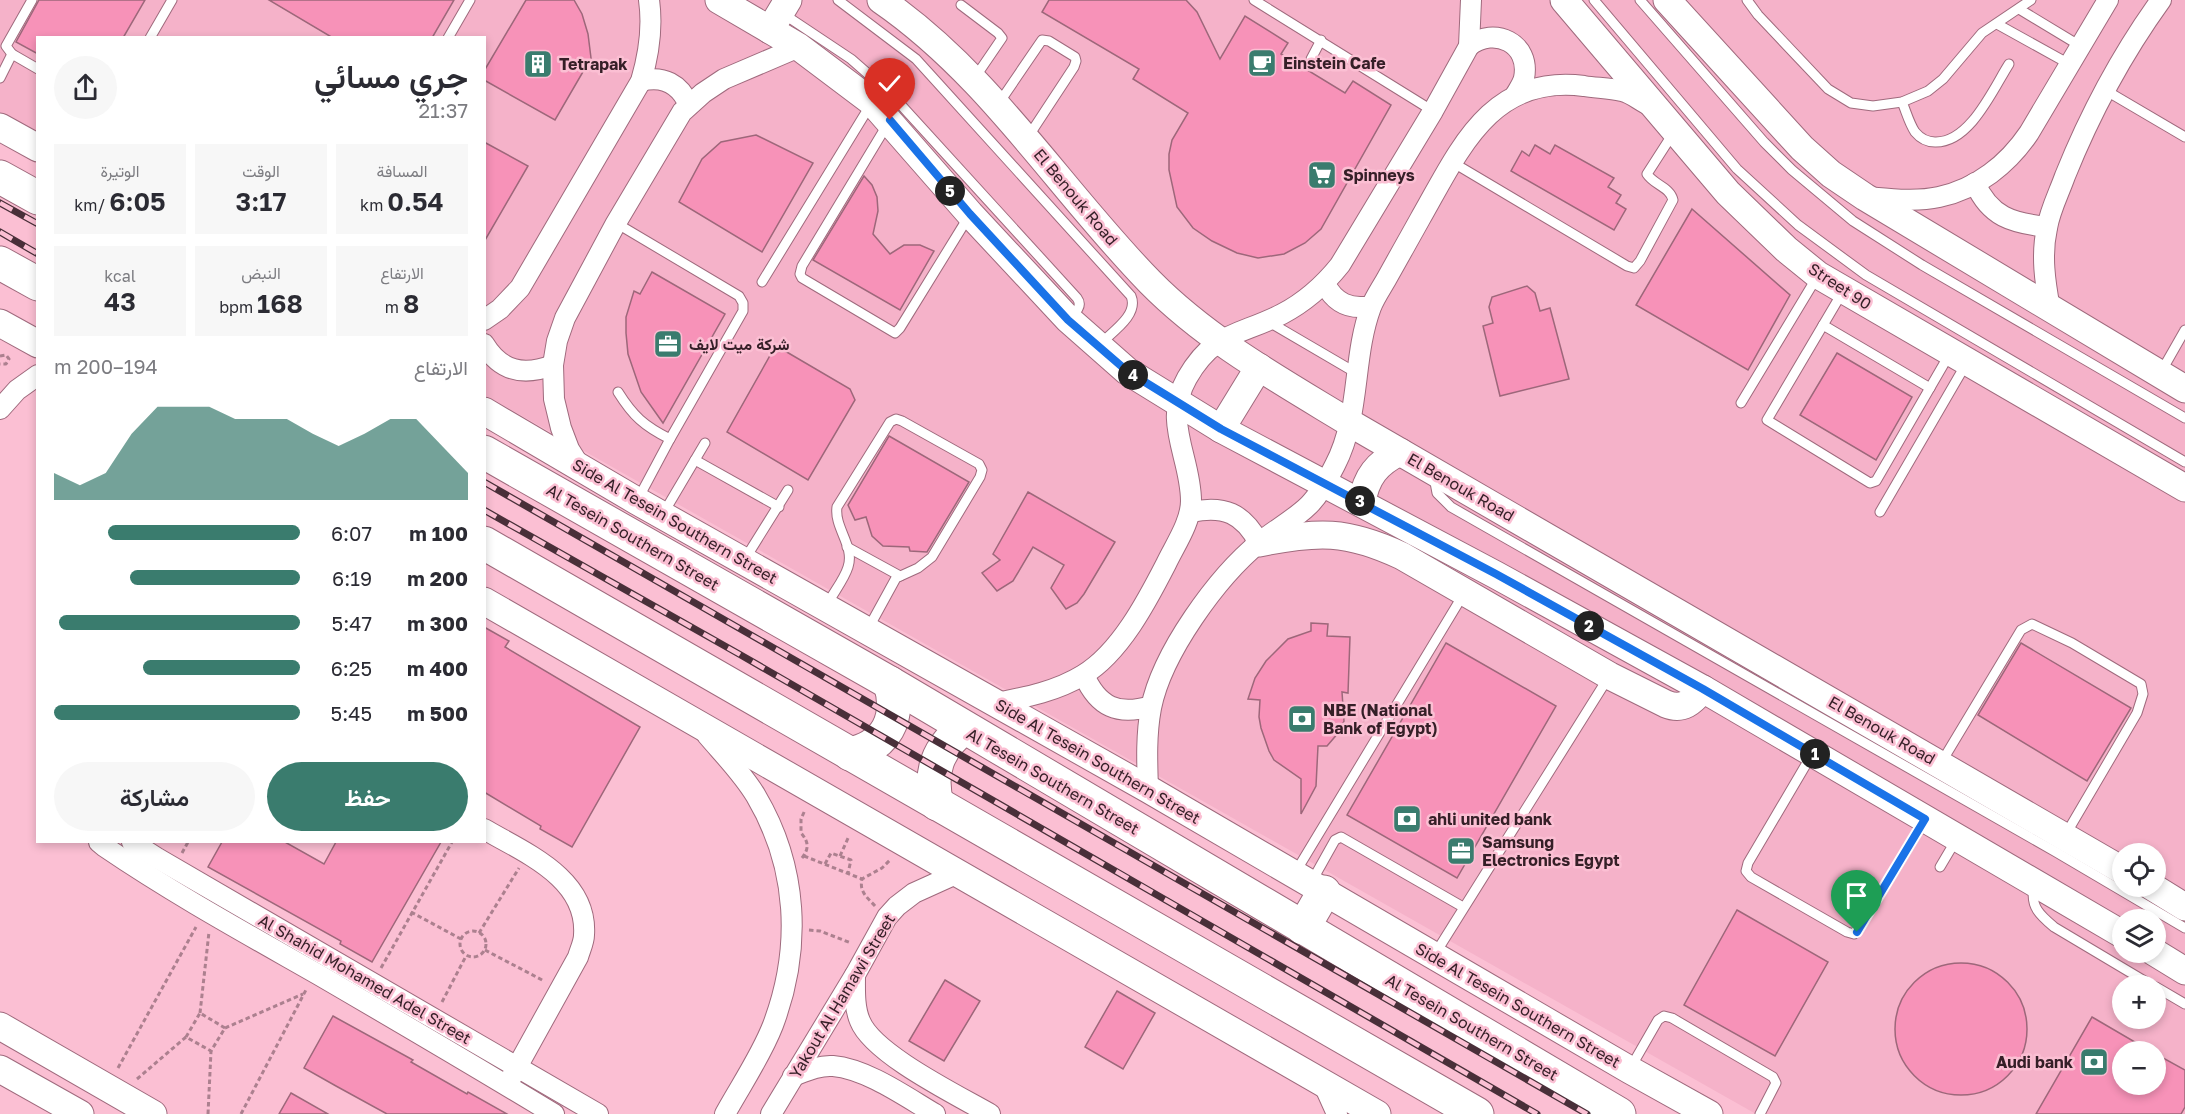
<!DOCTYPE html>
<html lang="ar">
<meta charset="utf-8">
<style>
:root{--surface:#fff;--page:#f7f7f7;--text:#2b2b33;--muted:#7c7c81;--accent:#3a7c6e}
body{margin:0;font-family:"Golos Text",Vazirmatn,sans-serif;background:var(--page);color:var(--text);direction:rtl;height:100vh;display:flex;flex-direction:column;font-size:22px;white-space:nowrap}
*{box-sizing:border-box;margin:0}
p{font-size:20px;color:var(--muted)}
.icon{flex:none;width:33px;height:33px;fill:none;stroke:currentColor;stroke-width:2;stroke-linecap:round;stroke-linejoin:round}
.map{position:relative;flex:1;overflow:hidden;direction:ltr}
.panel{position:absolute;left:36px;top:36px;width:450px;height:807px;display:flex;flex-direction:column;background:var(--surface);border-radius:0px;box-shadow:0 3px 9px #0003;direction:rtl}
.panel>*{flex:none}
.controls{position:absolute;left:2112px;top:843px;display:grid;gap:12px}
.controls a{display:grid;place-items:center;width:54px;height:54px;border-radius:50%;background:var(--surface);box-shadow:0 3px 9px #0003;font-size:30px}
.pin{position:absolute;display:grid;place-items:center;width:51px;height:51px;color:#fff;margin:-62px -26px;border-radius:50% 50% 50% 0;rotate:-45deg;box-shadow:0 0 6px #0007}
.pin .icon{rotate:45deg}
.km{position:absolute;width:30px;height:30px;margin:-15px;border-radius:50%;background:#222;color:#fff;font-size:16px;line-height:30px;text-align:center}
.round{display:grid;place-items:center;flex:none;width:63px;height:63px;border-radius:32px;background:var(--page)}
.summary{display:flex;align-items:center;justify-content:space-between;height:102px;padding:0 18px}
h1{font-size:33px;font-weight:600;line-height:45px}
.stats{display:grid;grid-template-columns:repeat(3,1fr);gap:9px;height:102px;padding:6px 18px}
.stats div{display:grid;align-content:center;border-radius:0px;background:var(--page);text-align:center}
.stats b{font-size:26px;font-weight:600}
.stats small{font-size:16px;font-weight:400}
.stats p{font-size:16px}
.chart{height:168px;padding:12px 18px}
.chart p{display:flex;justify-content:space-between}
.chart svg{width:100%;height:108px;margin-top:6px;fill:var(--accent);opacity:.7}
.cta{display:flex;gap:12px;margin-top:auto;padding:12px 18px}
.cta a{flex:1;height:69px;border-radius:36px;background:var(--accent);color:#fff;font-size:24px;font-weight:600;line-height:69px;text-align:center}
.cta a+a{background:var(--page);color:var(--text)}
ul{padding:0 18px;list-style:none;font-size:20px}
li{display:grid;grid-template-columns:96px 72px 1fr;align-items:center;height:45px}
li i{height:15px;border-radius:8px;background:var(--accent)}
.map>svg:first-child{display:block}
.built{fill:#f5b2c9;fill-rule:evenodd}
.building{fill:#f792b8;stroke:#9d677a;stroke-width:1.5}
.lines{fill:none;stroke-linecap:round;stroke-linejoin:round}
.lane-casing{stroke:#9f6a7d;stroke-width:11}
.street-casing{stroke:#9f6a7d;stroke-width:22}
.secondary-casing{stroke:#9f6a7d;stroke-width:29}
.highway-casing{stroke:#9f6a7d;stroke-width:35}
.path{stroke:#ac808f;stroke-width:3;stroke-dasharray:4.5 3;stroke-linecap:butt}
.lane{stroke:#fff;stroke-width:9}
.street{stroke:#fff;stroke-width:20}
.secondary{stroke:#fff;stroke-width:27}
.highway{stroke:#fff;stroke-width:33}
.rail-casing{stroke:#492f39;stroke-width:7}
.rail{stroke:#fbbfd3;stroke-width:4.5;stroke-dasharray:14;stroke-linecap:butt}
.route-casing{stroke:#fff;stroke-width:12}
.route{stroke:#1a73e8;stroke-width:8}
.labels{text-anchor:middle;stroke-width:5;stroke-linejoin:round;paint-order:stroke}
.poi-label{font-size:16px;font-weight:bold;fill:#351f27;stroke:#fbbfd3;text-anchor:start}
.street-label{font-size:16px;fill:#351f27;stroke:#fbbfd3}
</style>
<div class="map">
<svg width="2185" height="1114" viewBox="0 0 2185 1114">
<rect width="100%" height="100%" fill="#fbbfd3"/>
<path class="built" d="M0,0H2185V1114H1756L485,395L484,38H38L37,143L0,122ZM2122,854H2156V886H2122ZM2122,920H2156V952H2122ZM2122,986H2156V1018H2122ZM2122,1052H2156V1084H2122Z"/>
<g class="building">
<polygon points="39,0 145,0 123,38 38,38 38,54 16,42"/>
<polygon points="269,0 454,0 432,38 333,38"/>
<polygon points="526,0 574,0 582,14 588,34 591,58 555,120 484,80 484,71"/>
<polygon points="1049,0 1186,0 1197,12 1220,59 1245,16 1288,43 1281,54 1345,93 1353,81 1391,105 1321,229 1305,243 1284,254 1258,258 1237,253 1212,241 1193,228 1177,207 1169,170 1169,154 1172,140 1188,113 1133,79 1139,69 1042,12"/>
<polygon points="756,135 813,163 762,252 679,202 702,159 721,142"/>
<polygon points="484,142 528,166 484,242"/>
<polygon points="1535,145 1550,154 1555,145 1614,178 1608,187 1621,195 1616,203 1626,209 1614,230 1511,171 1522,151 1529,156"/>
<polygon points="864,176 872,185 877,197 878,211 873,234 890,254 904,245 920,245 934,251 900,310 813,260"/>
<polygon points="1692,209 1790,295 1748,370 1636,305"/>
<polygon points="652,272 725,314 663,423 641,392 628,354 626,333 626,317 634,291 640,294"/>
<polygon points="1527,286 1535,293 1540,311 1550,308 1569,379 1500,396 1483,326 1493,323 1489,307 1492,297"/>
<polygon points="785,351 850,389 855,400 808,480 727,432 772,352"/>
<polygon points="1837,353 1912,397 1876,460 1800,415"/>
<polygon points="889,436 969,482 927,552 910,551 909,547 883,546 872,536 866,517 855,520 848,505"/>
<polygon points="1028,492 1115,542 1084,594 1077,603 1066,609 1051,588 1064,565 1033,547 1013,581 997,591 982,573 1000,560 993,554"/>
<polygon points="1311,623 1328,624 1327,636 1350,637 1348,693 1342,692 1344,721 1339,732 1327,746 1318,746 1316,786 1301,814 1301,779 1274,760 1269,751 1261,728 1259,717 1260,700 1248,699 1255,678 1266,661 1288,639 1311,631"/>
<polygon points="484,627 509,641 505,647 640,727 572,847 540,829 541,826 484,792"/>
<polygon points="1446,643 1556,706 1457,878 1347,815"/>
<polygon points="2021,643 2131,708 2087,781 1978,715"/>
<polygon points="222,842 285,842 324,864 336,842 441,842 372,962 340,944 341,941 208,867"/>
<polygon points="1737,910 1828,962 1775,1056 1684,1005"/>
<circle cx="1961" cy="1029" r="66"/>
<polygon points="945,980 980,1001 944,1061 909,1041"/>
<polygon points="1117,991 1155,1013 1123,1069 1085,1047"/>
<polygon points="333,1016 413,1060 411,1062 467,1094 468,1092 507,1114 387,1114 336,1086 304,1068"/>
<polygon points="2092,1017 2152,1052 2122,1052 2122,1084 2156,1084 2156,1054 2185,1070 2185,1107 2181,1114 2036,1114"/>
<polygon points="291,1093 328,1114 279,1114"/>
</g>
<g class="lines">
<g class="lane-casing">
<g id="lane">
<polyline points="32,0 6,46 12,54 38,69"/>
<path d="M838,0L916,59L1131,296C1139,315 1112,332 1100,344"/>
<polyline points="1254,0 1433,111"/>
<polyline points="1594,0 1737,169 1798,225 1866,275 2185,462"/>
<polyline points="1640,0 1764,142 1792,170 1853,221 1922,265 2185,418"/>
<polyline points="1747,0 1758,15 1828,89 1851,103 1873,106 1902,102 1928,91 1943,79 1982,33 2031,0"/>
<polyline points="961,5 998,33 1002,38 974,79"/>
<polyline points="2019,9 2082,47"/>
<path d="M782,13L851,59L891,94L1077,298C1083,306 1076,312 1070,317"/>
<polyline points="1997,24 2071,65"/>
<polyline points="150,38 172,0"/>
<polyline points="448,38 470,0"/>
<polyline points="1311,59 1321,40"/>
<polyline points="0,78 12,54"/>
<polyline points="2105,90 2185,137"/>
<path d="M1902,102C1906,111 1909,123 1915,132C1920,138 1927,142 1935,142C1970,143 1993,89 2009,64"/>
<polyline points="999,103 1042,40 1049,41 1075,57 1076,61 1074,67 1028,137"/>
<polyline points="887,125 802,266 800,274 802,278 895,333 900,328 969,216"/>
<path d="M1452,162L1627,266L1634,268L1640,261L1673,200C1670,187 1654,185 1647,174L1674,132"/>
<polyline points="616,223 739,296 743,303 743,311 670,439 638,499"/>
<polyline points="762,282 871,104"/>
<polyline points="1842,293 1767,420 1870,483 1876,481 1949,355"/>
<polyline points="1269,322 1358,374"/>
<polyline points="1823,325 1930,388"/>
<polyline points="2161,372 2185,330"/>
<path d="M618,392C633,416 644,426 670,439"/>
<polyline points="1741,403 1817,277"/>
<polyline points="695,460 779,507"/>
<polyline points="1434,477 1437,493 1451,507 2056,852 2185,928"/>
<polyline points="1880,512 1966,364"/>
<polyline points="663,514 705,443"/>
<polyline points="847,547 900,576"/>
<polyline points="745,559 788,490"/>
<path d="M827,605C833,593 844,580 848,567C855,546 834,528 837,507L890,422L896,419L902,421L979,464L982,470L980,477L932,557L918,568L896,578L868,629"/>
<polyline points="1811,756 1748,863 1746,871 1751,877 1847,932 1854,934 1859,929 1924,821"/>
<polyline points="1941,763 2021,630 2032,624 2072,643 2141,684 2143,694 2137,713 2066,834"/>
<polyline points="1940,867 1956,840"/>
<polyline points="1295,873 1463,595"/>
<polyline points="1312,881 1335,840 1341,837 1463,907"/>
<path d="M2034,888C2030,907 2041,916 2054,927L2153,986"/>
<polyline points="1435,954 1608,678"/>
<polyline points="2156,987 2185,1004"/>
<polyline points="1631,1067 1658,1020 1664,1016 1672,1018 1773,1077 1776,1083 1760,1114"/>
</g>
</g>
<g class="street-casing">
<g id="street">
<path d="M1469,46C1494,26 1531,43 1524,78C1523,83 1519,89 1516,94"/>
<path d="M641,81C663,75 680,84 689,105"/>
<path d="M1975,183C1990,217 2012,223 2047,227"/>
<path d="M1868,197C1891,199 1916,202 1939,197C1977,189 2008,164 2029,133L2108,0"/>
<path d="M1325,284C1335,303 1350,310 1371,306"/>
<path d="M2050,309C2045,282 2041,255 2047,228C2050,210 2059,193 2065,176C2090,114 2122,54 2161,0"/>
<path d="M484,320L500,309L520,288L641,81C649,54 653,28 649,0"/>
<path d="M484,344C501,372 524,376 553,365"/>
<polyline points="0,409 17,390 38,375"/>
<polyline points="581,468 569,449 561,428 554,399 553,365 557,341 565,318 616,223 682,112 703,93 724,79 799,47"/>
<path d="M1191,512C1224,505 1243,513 1259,543"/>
<path d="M1084,675C1098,707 1118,716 1151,706"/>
<path d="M997,703C1027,697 1057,691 1083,675C1120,653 1147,601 1166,564C1175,545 1191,522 1191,501C1191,457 1162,422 1187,378C1214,331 1239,336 1282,314C1305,302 1324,285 1340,265L1433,111L1469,46L1471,0"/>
<path d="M707,735C724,755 743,774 756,796C798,867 802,948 773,1025C761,1056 741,1085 725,1114"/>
<path d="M1148,789C1147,761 1146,735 1151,708C1162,653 1217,577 1260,542C1276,529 1295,519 1309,505C1320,494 1328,479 1335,465C1361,415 1352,358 1371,307C1375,297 1382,287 1387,278C1398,258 1409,239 1420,219C1459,151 1490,74 1584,86C1596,88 1610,88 1622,91C1631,93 1639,100 1647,104"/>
<path d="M484,829C525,853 588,878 584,935C584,942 580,950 578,957L511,1078"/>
<path d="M99,842L105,847C174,894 247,934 319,975C398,1021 476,1067 554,1114"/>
<polyline points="132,842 157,858 598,1114"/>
<path d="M855,975C855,990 854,1007 860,1021C873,1054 957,1095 990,1114"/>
<path d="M793,1076C806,1071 819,1065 833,1066C867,1069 906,1097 935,1114"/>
<polyline points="1323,1083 1337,1114"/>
<polyline points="771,1114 855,975 887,917 897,906 914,893 956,874"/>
</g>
</g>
<g class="secondary-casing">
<g id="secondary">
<polyline points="719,0 799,47 872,102 970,214 1068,319 1127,371 1221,429 1496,575 1703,689 2122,934"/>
<path d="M881,0C990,75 1059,189 1150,282C1207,340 1281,381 1350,423L2122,870"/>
<polyline points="1564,0 1728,193 1786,249 1818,275 2185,488"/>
<polyline points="1667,0 1802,148 1831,174 1865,197 2185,389"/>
<polyline points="770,30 788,0"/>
<polyline points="0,127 38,148"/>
<polyline points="0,323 38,344"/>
<polyline points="484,411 637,501 1148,789 1630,1070 1709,1114"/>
<polyline points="1221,429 1259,367"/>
<path d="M1362,502C1366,477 1377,463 1400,452"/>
<path d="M1259,543C1317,531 1347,530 1402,556L1610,676L1666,704C1683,711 1692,702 1703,689"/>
<polyline points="484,601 1377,1114"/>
<polyline points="2151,886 2185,907"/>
<polyline points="2154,952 2185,971"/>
<polyline points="0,1026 153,1114"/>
<polyline points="0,1069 80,1114"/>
</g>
</g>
<g class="highway-casing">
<g id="highway">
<polyline points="0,177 38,198"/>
<polyline points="0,263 38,284"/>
<polyline points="484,452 890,683 1619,1114"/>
<polyline points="484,543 1477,1114"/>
<path d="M850,754C886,746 901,719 890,683"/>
<path d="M937,804C929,773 937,748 964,728"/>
<polyline points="1303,928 1324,892"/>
</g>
</g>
<g class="path">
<polyline points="0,356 6,355 9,359 6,364 0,364"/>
<polyline points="182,853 188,842"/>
<polyline points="804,856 862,879"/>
<polyline points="840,856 849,836"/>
<path d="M802,858C809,849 809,842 801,833V819L805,810"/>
<polyline points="825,864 831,853 851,860 848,873"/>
<path d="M875,906C867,897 859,892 862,879L882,868L891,859"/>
<polyline points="411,912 461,939"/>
<polyline points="809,930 820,931 851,943"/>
<circle cx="473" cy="944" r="13"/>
<polyline points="479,933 519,868"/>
<polyline points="485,950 544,981"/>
<polyline points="381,968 452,842"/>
<polyline points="442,1002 466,956"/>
<polyline points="200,1013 209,932"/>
<polyline points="225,1028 200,1013 186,1037 211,1051 225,1028 303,994"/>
<polyline points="118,1068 196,927"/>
<polyline points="137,1079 186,1037"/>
<polyline points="208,1114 211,1051"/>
<polyline points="241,1114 307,988"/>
</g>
<use href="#lane" class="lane"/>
<use href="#street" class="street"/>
<use href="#secondary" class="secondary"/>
<use href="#highway" class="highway"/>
<g class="rail-casing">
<g id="rail">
<polyline points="0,203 38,224"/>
<polyline points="0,232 38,254"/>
<polyline points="484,482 1587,1114"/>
<polyline points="484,510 739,654 1537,1114"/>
</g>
</g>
<use href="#rail" class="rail"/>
</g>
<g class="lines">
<g class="route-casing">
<polyline id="route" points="890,120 970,214 1068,320 1127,371 1221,429 1496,574 1703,689 1925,819 1857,932"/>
</g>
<use href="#route" class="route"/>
</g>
<defs>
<g id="cafe-square" transform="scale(1.5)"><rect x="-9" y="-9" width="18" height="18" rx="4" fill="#3a7c6e" stroke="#fbbfd3"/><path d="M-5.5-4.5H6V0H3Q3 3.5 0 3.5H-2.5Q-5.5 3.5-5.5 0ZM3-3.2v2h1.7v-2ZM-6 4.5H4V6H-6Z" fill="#fff"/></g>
<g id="building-square" transform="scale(1.5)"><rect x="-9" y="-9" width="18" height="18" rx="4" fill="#3a7c6e" stroke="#fbbfd3"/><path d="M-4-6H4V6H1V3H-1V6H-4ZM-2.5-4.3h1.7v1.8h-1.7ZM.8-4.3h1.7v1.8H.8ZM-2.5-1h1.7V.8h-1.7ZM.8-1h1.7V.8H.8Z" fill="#fff"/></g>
<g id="supermarket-square" transform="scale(1.5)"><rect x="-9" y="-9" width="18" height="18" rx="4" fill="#3a7c6e" stroke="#fbbfd3"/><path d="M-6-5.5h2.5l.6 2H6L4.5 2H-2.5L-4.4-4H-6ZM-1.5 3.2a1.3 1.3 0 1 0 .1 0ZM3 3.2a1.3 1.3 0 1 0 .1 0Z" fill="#fff"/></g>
<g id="office-square" transform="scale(1.5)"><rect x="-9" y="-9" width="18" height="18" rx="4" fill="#3a7c6e" stroke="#fbbfd3"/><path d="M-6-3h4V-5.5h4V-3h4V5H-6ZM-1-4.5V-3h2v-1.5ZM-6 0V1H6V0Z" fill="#fff"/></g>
<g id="bank-square" transform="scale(1.5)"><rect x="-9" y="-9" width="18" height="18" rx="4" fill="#3a7c6e" stroke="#fbbfd3"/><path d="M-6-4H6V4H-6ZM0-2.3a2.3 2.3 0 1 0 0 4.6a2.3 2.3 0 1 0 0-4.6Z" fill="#fff"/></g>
</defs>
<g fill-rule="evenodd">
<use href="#cafe-square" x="1262" y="63"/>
<use href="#building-square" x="538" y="64"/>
<use href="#supermarket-square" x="1322" y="175"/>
<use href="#office-square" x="668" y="344"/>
<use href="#bank-square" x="1302" y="719"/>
<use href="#bank-square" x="1407" y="819"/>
<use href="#office-square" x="1461" y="851"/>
<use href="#bank-square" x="2094" y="1062"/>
</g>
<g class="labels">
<g class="poi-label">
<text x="1283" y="69">Einstein Cafe</text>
<text x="559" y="70">Tetrapak</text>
<text x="1343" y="181">Spinneys</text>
<text x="689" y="350">شركة ميت لايف</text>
<text x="1323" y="716">NBE (National<tspan x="1323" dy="18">Bank of Egypt)</tspan></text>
<text x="1428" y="825">ahli united bank</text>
<text x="1482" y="848">Samsung<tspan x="1482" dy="18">Electronics Egypt</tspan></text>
<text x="2073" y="1068" text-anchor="end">Audi bank</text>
</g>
<g class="street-label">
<text transform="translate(1076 197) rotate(50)" y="6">El Benouk Road</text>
<text transform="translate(1840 286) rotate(33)" y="6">Street 90</text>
<text transform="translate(1461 487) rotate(30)" y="6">El Benouk Road</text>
<text transform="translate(675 521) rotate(30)" y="6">Side Al Tesein Southern Street</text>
<text transform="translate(633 537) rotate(30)" y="6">Al Tesein Southern Street</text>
<text transform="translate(1882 730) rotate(30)" y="6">El Benouk Road</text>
<text transform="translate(1098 761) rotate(30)" y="6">Side Al Tesein Southern Street</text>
<text transform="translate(1053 781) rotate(30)" y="6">Al Tesein Southern Street</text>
<text transform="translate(365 979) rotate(30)" y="6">Al Shahid Mohamed Adel Street</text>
<text transform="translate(842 996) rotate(-59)" y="6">Yakout Al Hamawi Street</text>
<text transform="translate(1518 1005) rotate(30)" y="6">Side Al Tesein Southern Street</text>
<text transform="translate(1472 1027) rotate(30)" y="6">Al Tesein Southern Street</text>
</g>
</g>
</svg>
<div class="controls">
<a><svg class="icon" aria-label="locate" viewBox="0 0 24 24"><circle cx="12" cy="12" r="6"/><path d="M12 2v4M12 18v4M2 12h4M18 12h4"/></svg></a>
<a><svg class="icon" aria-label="layers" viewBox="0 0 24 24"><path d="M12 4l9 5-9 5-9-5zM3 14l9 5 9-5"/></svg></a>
<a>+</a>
<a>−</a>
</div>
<div class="pin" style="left:1857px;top:932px;background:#1e9e55"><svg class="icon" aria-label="arrive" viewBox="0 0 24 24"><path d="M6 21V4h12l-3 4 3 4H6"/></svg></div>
<div class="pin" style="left:890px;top:120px;background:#d93025"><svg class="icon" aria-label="check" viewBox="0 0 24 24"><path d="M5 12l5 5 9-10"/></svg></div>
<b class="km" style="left:1815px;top:754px">1</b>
<b class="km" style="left:1589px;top:626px">2</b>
<b class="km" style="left:1360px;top:501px">3</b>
<b class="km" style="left:1133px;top:375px">4</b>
<b class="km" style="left:950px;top:191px">5</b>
<section class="panel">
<div class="summary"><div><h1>جري مسائي</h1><p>21:37</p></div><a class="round"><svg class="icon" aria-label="share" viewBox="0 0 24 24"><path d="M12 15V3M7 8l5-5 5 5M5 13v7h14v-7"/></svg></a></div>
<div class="stats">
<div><p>المسافة</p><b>0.54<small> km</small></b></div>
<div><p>الوقت</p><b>3:17</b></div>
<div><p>الوتيرة</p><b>6:05<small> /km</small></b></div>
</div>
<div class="stats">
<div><p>الارتفاع</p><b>8<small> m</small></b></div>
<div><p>النبض</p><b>168<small> bpm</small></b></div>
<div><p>kcal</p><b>43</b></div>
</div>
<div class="chart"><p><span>الارتفاع</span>194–200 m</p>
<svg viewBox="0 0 160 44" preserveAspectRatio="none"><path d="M0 44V33L10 38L20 33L30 17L40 6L50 6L60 6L70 11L80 11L90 11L100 17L110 22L120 17L130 11L140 11L150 22L160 33V44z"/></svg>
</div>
<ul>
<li><b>100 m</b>6:07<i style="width:78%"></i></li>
<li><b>200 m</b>6:19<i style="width:69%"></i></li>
<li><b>300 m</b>5:47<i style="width:98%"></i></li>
<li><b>400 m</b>6:25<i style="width:64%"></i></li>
<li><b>500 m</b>5:45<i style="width:100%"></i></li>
</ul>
<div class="cta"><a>حفظ</a><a>مشاركة</a></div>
</section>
</div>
